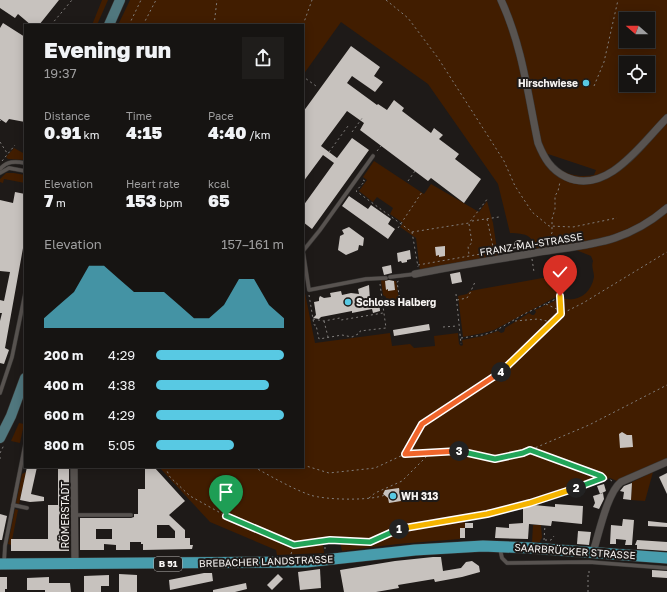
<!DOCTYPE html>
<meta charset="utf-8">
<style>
:root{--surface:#161412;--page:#1f1d1b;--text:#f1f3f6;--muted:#9e9e9f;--line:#353332;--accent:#58c9e3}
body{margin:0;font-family:"Golos Text",sans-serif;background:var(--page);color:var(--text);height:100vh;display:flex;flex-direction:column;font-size:15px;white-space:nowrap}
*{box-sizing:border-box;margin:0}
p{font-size:13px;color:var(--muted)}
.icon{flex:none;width:22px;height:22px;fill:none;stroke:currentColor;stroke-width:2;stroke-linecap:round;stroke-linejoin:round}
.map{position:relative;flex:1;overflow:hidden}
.side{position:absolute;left:24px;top:24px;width:280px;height:444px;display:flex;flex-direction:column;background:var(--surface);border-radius:0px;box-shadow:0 2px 10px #0003,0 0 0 1px var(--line)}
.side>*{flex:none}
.needle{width:26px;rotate:290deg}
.buttons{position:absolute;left:619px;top:12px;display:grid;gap:8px}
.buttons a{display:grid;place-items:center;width:36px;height:36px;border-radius:0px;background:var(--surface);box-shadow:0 2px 10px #0003,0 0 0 1px var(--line);font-size:20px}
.pin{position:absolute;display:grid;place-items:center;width:34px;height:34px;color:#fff;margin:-41px -17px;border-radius:50% 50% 50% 0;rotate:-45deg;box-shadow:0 0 4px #0007}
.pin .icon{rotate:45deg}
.km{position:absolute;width:20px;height:20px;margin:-10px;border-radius:50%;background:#222;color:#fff;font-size:11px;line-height:20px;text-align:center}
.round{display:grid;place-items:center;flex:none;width:42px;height:42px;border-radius:0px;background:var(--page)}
.head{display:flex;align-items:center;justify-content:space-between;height:68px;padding:0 20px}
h1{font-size:22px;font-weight:800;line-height:30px}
.figures{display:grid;grid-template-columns:repeat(3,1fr);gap:6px;height:68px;padding:4px 20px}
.figures div{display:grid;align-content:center}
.figures b{font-size:17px;font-weight:800}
.figures small{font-size:11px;font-weight:400}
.figures p{font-size:11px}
.chart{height:112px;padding:8px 20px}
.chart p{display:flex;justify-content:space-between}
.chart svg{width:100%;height:72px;margin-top:4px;fill:var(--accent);opacity:.7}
ul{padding:0 20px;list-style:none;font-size:13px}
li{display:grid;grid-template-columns:64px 48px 1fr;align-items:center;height:30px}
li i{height:10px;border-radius:5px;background:var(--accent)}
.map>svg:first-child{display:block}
.green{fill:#411d00;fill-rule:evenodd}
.building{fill:#c7c2be;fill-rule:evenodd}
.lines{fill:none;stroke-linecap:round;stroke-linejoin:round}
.service-casing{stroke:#383634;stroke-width:4.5}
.minor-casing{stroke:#383634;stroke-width:8}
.secondary-casing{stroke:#383634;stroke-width:11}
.primary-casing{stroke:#383634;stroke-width:12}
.path{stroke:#817e7c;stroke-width:1;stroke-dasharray:2 3;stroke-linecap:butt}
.service{stroke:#585350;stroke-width:3.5}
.minor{stroke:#585350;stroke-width:7}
.secondary{stroke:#50777e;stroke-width:10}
.primary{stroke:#489cac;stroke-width:11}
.split-1-casing{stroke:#fff;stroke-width:8}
.split-2-casing{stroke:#fff;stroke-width:8}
.split-3-casing{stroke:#fff;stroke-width:8}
.split-4-casing{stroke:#fff;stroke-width:8}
.split-5-casing{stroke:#fff;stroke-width:8}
.split-1{stroke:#22a559;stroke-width:5}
.split-2{stroke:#f5b400;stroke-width:5}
.split-3{stroke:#22a559;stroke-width:5}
.split-4{stroke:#f0652b;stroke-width:5}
.split-5{stroke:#f5b400;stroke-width:5}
.poi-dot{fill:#58c9e3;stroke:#1e1a18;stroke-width:1.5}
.labels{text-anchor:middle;stroke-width:4;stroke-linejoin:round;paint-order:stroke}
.shield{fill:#1e1a18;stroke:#b6b3b1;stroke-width:1}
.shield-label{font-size:9px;font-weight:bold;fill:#f7f4f2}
.poi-label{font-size:10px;font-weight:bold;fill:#f7f4f2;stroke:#1e1a18;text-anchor:start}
.street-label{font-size:10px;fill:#f7f4f2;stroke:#1e1a18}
</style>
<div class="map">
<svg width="667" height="592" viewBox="0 0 667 592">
<rect width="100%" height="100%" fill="#1e1a18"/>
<g class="green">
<polygon points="102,0 108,0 97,25 92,25"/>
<path d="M130,0H667V459L617,481L610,478L555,498L531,505L530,500L465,516V528H460V539L398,544L342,551L340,542L323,544L324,553L277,555L276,550L210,522L159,467H303V283L315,343L390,333L392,346L410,344L414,348L435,346L434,336L458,333L459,344L461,346L463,345L462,340L483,336L498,331L501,333L504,332L505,329V328L529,313L532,315H534L536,312L535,310L561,298C577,303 591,294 594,277C594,271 591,267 593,261L591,256L561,244L537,249C530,234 527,234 510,233L498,184L428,84L341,22L303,75V25H118ZM626,19H648V41H626ZM626,63H648V85H626ZM548,154L596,170L594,175C577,179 554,172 548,154Z"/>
<polygon points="14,148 25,154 25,160 8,159 6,157"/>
<polygon points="374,161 424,194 431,184 479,212 487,201 493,223 498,256 420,271 416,238 400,227 403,223 390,214 393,208 377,197 373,202 359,191 367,180 363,177"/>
<polygon points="6,173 14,173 25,175 25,183 4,179 3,183 0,182 0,179"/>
<circle cx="569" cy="277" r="6"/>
<polygon points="548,277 552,288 559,295 558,296 494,330 483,333 463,337 458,296 467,294 470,291"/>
<polygon points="381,280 396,281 399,299 386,301 386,297 383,295"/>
<polygon points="19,423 24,424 20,443 11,441"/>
<polygon points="26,472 19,504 16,503 22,474"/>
<polygon points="653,472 645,501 631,500 632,482"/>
<polygon points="15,509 18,510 11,545 8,544"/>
<polygon points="533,525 541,525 542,538 541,539 540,542 532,542"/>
</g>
<g class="building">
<polygon points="0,0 59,0 39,25 31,25 18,14 15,18 0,8"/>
<polygon points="3,23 25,37 25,122 9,119 6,123 0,119 0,28"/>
<polygon points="351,46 380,67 374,76 383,82 375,92 352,76 347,83 377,105 378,104 387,110 394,100 404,108 402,111 431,133 434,128 443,135 439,139 459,154 455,159 481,179 464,203 431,178 428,181 360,130 364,123 347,111 321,146 337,158 352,138 369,150 312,229 303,222 303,206 334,163 323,155 303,182 303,112"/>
<polygon points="15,192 25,194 25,237 5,348 9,350 4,364 0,363 0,321 2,313 0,313 0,300 4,301 10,272 0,271 0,200 13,203"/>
<polygon points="349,196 368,209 371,205 391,219 388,224 395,229 388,239 342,206"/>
<polygon points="349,227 364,238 363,246 359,245 358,250 346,255 338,250 340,236 344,234 342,230"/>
<circle cx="519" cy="245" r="5"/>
<polygon points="445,246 445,256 439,257 439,255 436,256 435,247"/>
<polygon points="410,250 411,259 407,260 407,262 402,263 401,261 398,262 397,253"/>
<polygon points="391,265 392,273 384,275 382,267"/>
<polygon points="460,272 462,282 452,284 450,274"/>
<polygon points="389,280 394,281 395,290 388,291 388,289 386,290 385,281"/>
<polygon points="369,285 370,300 379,299 380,311 373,313 372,309 352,313 352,311 321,317 319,319 313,318 316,315 314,302 319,301 319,298 320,296 324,298 331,297 330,293 341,291 342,295 351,293 359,294 358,289"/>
<polygon points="429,324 430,330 394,336 393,330"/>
<polygon points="622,432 627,435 632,435 633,447 620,448 619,434"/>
<polygon points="27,467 37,467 31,494 44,497 44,501 30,502 20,500"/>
<polygon points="58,467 69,467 69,551 11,551 11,539 48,539 48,505 58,505"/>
<path d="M145,467H154L185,501L169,515L185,530V538H190V545H193L192,549L143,550V544H141V542H130V550H116V545L104,544V550H80V518H131L134,517V514H138V489H145ZM157,525H169L175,531V538H157ZM96,529H112V539H96Z"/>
<polygon points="667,473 667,494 659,477"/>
<polygon points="632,483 631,500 623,499 624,492 620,491 624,486"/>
<polygon points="604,484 606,491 600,494 597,486"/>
<polygon points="399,488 401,501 389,503 388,498 383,494 385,490"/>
<polygon points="603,493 604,499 599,509 593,507 595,503 593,496"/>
<polygon points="555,504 583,506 582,524 552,521 551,526 529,524 528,539 495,538 496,527 509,528 509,524 523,523 523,508 534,505 555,507"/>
<polygon points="0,514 7,516 2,540 0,540"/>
<polygon points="623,519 634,520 632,545 625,545 626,540 616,539 616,544 610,544 611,525 622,526"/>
<polygon points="648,521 667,523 667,527 648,526"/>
<rect x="465" y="523" width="8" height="5"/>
<rect x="460" y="528" width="5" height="10"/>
<polygon points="578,531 591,532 589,545 577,544"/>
<polygon points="637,540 667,542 667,551 637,549 637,545 635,545"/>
<polygon points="433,557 441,557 443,571 461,568 466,562 472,561 479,566 480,572 462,577 435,582 434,579 398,585 399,588 376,592 344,592 340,570 395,561"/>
<polygon points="320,569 321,588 300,590 298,572"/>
<polygon points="652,570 667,571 667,578 652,577"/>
<polygon points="204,573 212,573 213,581 170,590 169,580"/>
<polygon points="119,574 137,575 137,592 119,592"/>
<polygon points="278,574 283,579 272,590 267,585"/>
<polygon points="109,575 109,586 101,586 101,592 84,592 84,576"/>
<polygon points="0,577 7,577 7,589 5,589 5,592 0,592"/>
<polygon points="49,577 49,583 70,583 71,592 45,592 45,590 27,590 27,578"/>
<polygon points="246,583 247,589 235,592 213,592 213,590"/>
</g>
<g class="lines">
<g class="service-casing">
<g id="service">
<path d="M0,169C7,161 15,161 25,163"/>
<polyline points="0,173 9,168 25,171"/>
<polyline points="303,251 309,290 366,279 386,278"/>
<polyline points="303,251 320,230 373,156"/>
<polyline points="390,277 415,274"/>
<polyline points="0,393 12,357 25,294"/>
<polyline points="13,505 27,508"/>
<polyline points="75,515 131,515"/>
<polyline points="500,549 502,558 507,563 589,562 667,568"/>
<polyline points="4,563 5,546 25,445"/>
</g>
</g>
<g class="minor-casing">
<g id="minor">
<path d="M501,0C522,45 528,95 538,143C544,158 551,170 566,177C607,196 642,143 667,118"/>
<path d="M415,274C455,266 494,260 534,253C587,244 624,245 667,208"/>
<polyline points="74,467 75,564"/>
<path d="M593,552C599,534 607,493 621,482L667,462"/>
</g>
</g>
<g class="secondary-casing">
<g id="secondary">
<polyline points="109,25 120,0"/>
<polyline points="0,438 11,416 25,378"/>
</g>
</g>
<g class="primary-casing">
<polyline id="primary" points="0,564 306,562 415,550 483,546 531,548 667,558"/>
</g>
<g class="path">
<polyline points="386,0 408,18 438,58 504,161 515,186 532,212 549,226 573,227 617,218"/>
<polyline points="51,25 72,0"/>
<polyline points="129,25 141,0"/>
<polyline points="143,25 156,0"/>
<polyline points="214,25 217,0"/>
<polyline points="303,25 312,0"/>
<polyline points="303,75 305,78 316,86"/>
<polyline points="594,86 604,62 618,0"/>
<polyline points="0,121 1,120"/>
<polyline points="352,132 363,117"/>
<polyline points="0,142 7,153"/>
<polyline points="377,151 381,146"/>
<polyline points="329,152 348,126"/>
<polyline points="2,161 15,145"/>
<polyline points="363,180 365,181 356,191 412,232 418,267"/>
<polyline points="408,181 415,171"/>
<polyline points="487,219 494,251"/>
<polyline points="472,221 499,217"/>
<polyline points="469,224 472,243 468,246 469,255"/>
<polyline points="398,228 422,192"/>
<polyline points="412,232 469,223 488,198"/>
<polyline points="535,245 549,237 552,233 552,219 555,209 555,196 558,191 560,182"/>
<polyline points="524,247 531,243"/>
<polyline points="532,259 534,272"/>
<polyline points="418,265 515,248"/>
<polyline points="456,294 461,344"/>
<polyline points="309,295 314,325 316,325 319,339 342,335 352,337 360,333 360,331 386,328 380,284"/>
<polyline points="457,300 467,298 470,293 475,282"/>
<polyline points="389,302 400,301 397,282 399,281"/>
<polyline points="389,302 394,305"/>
<polyline points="546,304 561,311"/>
<polyline points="561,313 560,296 564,290"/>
<polyline points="313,319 324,321 340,318 341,320 383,313"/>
<polyline points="324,321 328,337"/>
<polyline points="515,321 538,319 551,322"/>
<polyline points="443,327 457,326"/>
<polyline points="461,338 483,335 495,331 524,314 556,299 560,296"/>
<polyline points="530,450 584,469 603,478"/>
<polyline points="0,453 4,445"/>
<polyline points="405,454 422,424 501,372 561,314 583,303 667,252"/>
<polyline points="0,458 1,458"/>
<polyline points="303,465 329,473 375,468 405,454 461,451 495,459 523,453 589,425 667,385"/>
<polyline points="165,467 170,477 190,496 226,516 295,545 330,540 370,542 397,530 487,514 530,503 603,479 609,479 612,481"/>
<path d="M254,467C272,477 291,488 310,495C325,500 370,501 385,495"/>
<polyline points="369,498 375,493 402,481 431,452"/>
<polyline points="544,540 545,525"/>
<polyline points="545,540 551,540 554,536"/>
<polyline points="325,542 325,551"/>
<polyline points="291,554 294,546"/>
<polyline points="588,592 588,575 589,575 589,568"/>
</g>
<use href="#service" class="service"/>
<use href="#minor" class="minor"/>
<use href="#secondary" class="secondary"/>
<use href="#primary" class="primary"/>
</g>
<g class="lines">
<g class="split-1-casing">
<polyline id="split-1" points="226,516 294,545 330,540 370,542 399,529"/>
</g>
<g class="split-2-casing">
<polyline id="split-2" points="399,529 487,514 530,503 576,488"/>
</g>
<g class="split-3-casing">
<polyline id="split-3" points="459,451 495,459 523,453 530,450 601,476 603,478 576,488"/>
</g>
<g class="split-4-casing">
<polyline id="split-4" points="459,451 405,454 422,424 501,372"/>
</g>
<g class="split-5-casing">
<polyline id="split-5" points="501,372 561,314 560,296"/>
</g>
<use href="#split-1" class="split-1"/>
<use href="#split-2" class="split-2"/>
<use href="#split-3" class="split-3"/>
<use href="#split-4" class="split-4"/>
<use href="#split-5" class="split-5"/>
</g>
<g class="poi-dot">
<circle cx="586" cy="83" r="4"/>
<circle cx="348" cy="302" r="4"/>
<circle cx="393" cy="496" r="4"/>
</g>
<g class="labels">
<rect class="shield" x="154" y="557" width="28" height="14" rx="3"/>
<g class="shield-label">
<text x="168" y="567">B 51</text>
</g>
<g class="poi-label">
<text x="578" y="87" text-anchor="end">Hirschwiese</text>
<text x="356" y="306">Schloss Halberg</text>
<text x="401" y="500">WH 313</text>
</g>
<g class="street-label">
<text transform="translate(531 244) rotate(-9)" y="4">FRANZ-MAI-STRASSE</text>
<text transform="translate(65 515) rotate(-90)" y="4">RÖMERSTADT</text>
<text transform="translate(575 551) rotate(4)" y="4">SAARBRÜCKER STRASSE</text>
<text transform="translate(266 561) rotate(-2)" y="4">BREBACHER LANDSTRASSE</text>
</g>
</g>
</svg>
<div class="buttons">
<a><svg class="needle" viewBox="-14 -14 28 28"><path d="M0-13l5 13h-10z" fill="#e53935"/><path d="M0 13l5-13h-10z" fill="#9e9e9f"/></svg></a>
<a><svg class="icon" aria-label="locate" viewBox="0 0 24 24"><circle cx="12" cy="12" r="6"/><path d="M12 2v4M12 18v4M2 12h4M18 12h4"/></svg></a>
</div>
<div class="pin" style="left:226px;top:516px;background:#1e9e55"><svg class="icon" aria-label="arrive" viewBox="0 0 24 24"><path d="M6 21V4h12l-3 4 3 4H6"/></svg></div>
<div class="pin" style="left:560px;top:296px;background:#d93025"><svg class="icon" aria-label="check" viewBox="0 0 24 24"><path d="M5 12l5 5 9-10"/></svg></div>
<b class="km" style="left:399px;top:529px">1</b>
<b class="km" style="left:576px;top:488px">2</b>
<b class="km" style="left:459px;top:451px">3</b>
<b class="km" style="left:501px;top:372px">4</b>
<section class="side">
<div class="head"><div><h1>Evening run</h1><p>19:37</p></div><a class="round"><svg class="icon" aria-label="share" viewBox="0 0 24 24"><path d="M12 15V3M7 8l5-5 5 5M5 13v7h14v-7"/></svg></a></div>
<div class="figures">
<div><p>Distance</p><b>0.91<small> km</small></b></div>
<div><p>Time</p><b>4:15</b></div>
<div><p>Pace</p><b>4:40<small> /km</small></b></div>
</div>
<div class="figures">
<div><p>Elevation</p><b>7<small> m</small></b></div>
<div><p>Heart rate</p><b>153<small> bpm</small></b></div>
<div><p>kcal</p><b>65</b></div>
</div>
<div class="chart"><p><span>Elevation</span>157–161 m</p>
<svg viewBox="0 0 160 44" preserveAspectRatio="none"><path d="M0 44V38L10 30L20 22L30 6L40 6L50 14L60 22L70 22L80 22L90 30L100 38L110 38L120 30L130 14L140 14L150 30L160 38V44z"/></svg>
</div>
<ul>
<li><b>200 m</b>4:29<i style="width:100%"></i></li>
<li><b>400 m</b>4:38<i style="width:88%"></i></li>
<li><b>600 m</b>4:29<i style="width:100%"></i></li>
<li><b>800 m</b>5:05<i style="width:61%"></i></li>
</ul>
</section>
</div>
